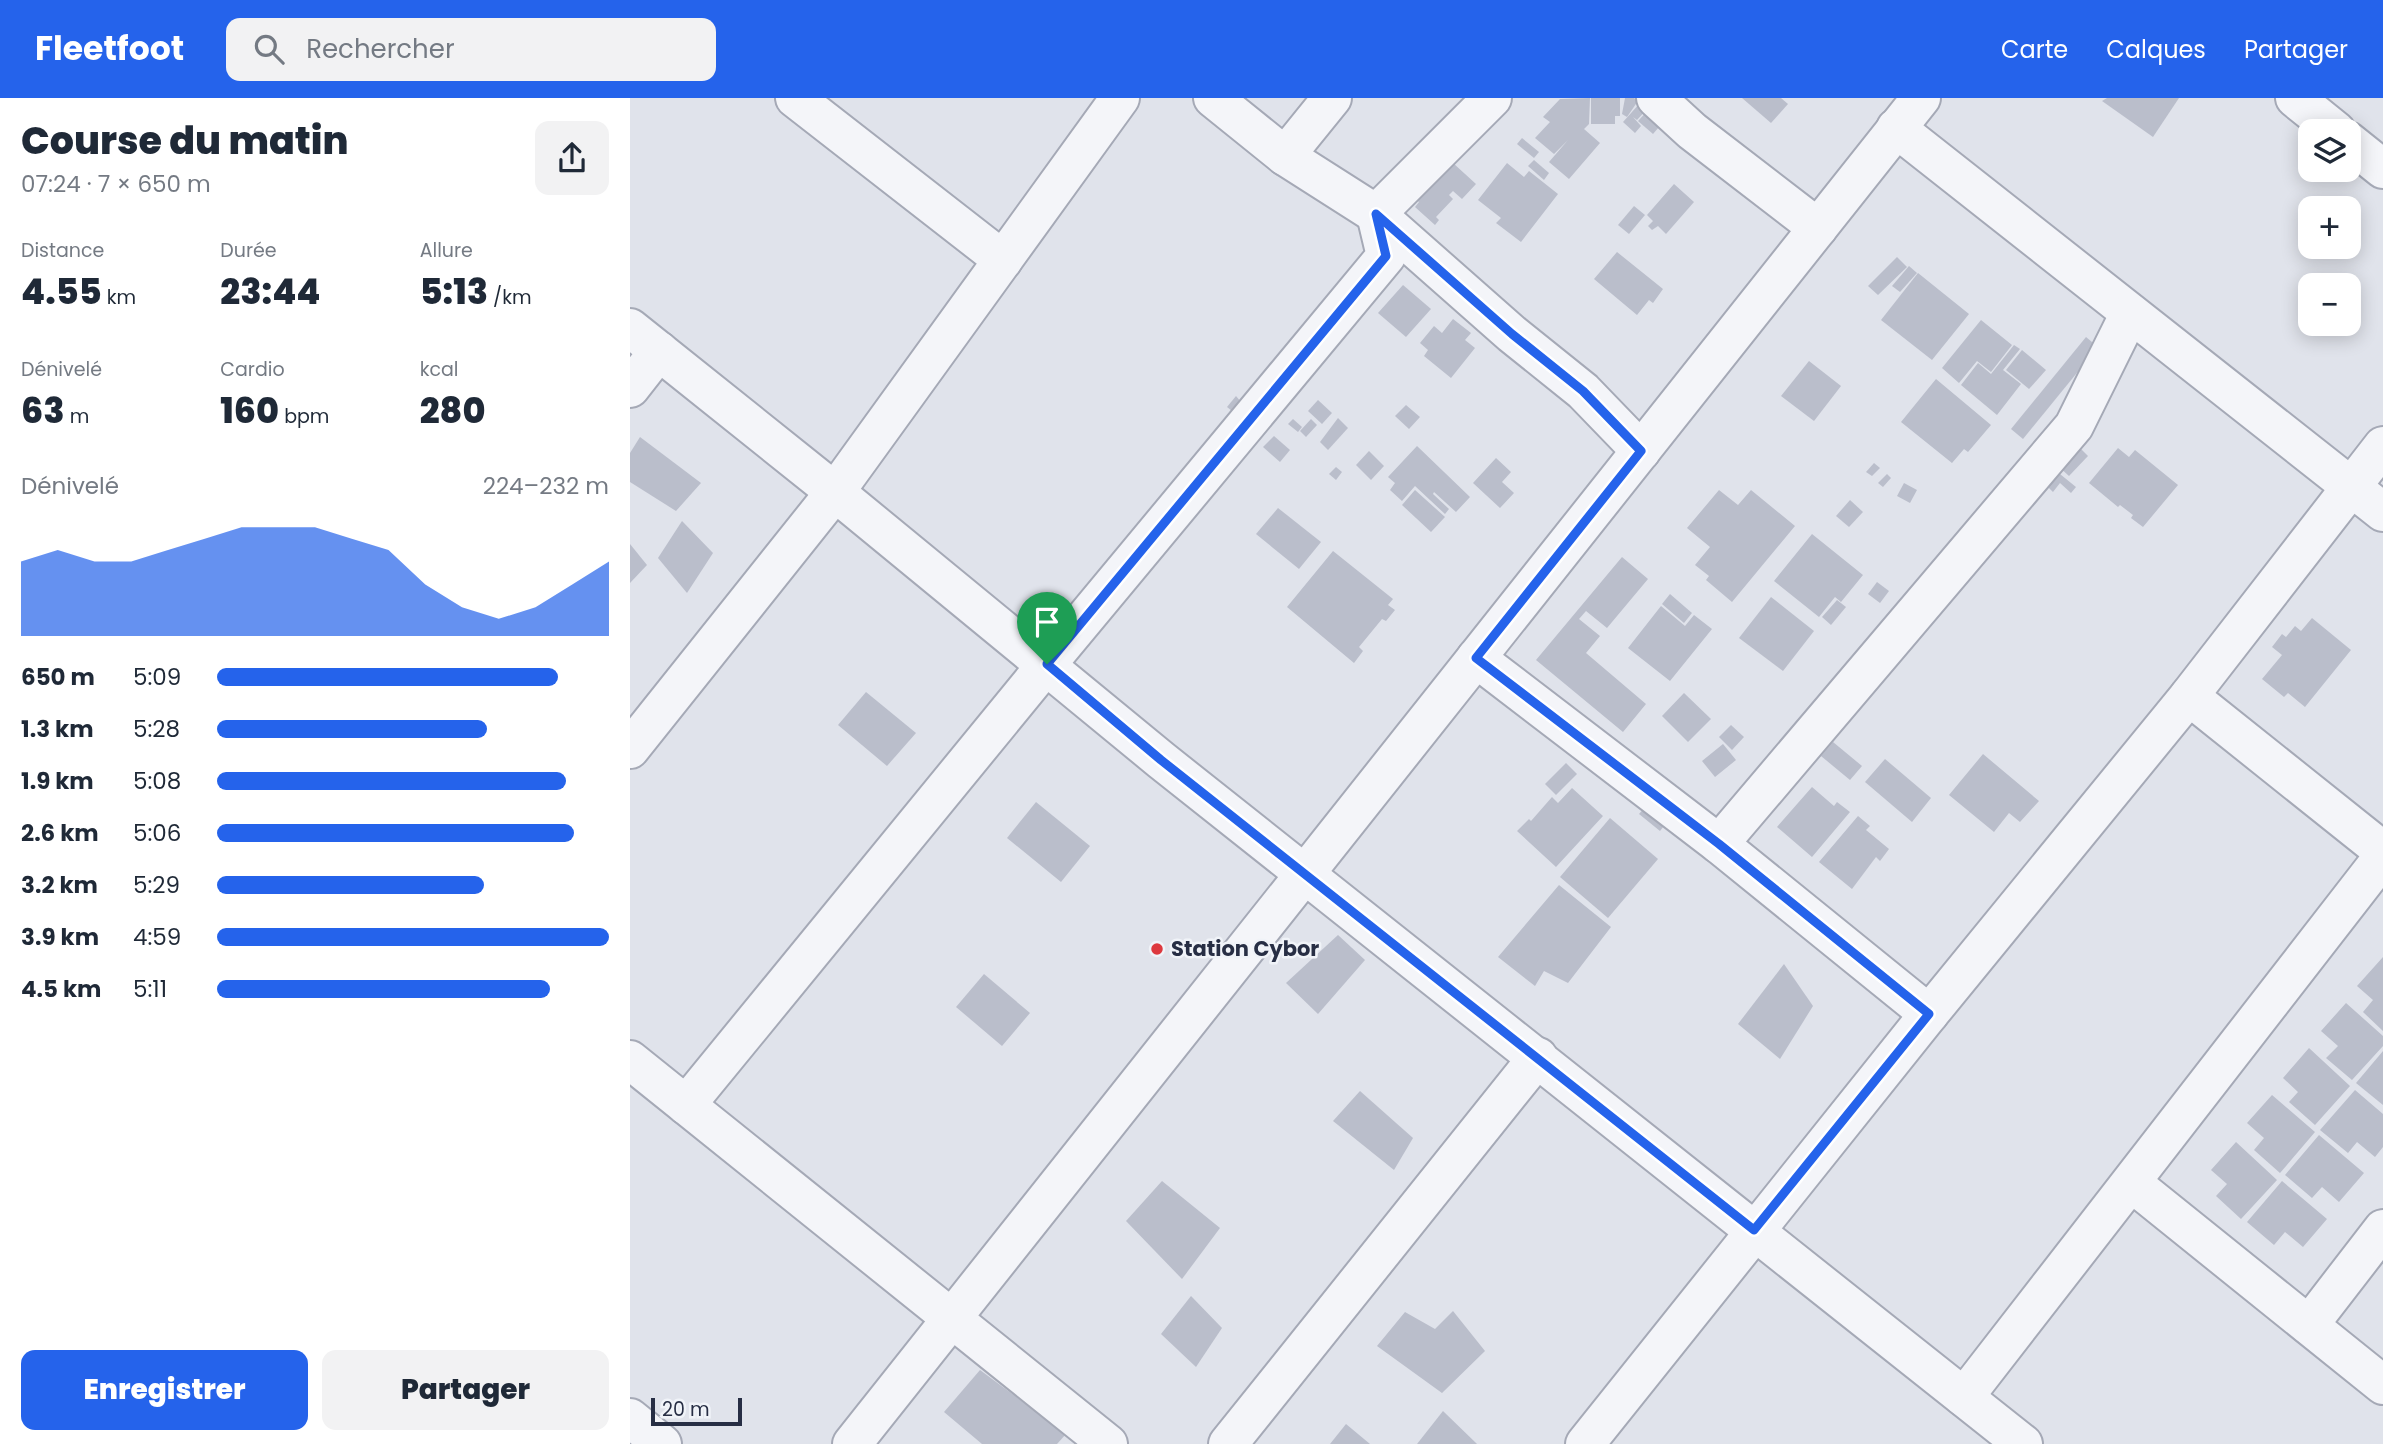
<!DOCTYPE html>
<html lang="fr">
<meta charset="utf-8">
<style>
:root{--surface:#fff;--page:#f2f2f3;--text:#1f2937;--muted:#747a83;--accent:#2563eb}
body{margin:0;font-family:Poppins,sans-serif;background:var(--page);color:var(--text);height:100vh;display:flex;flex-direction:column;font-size:26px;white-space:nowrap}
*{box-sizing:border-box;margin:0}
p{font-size:23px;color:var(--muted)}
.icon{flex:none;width:38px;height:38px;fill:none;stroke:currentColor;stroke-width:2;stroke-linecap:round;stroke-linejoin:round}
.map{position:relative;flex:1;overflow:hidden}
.panel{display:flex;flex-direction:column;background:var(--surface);width:630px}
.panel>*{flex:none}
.controls{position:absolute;left:1668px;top:21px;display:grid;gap:14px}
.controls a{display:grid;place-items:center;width:63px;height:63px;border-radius:14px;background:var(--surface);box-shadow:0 4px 18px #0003;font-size:35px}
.scale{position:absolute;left:21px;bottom:18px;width:91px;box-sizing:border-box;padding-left:7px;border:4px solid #272e44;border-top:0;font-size:19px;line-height:24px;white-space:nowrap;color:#272e44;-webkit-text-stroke:5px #f0f3f8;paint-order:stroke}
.pin{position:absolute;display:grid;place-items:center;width:60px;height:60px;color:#fff;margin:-72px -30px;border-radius:50% 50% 50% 0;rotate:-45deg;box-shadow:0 0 7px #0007}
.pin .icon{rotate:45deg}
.round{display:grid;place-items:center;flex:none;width:74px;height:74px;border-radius:14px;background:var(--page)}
.summary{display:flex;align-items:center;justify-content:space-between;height:119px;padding:0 21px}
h1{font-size:38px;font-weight:800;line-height:52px}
.metrics{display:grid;grid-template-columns:repeat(3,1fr);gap:10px;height:119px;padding:7px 21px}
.metrics div{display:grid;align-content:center}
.metrics b{font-size:35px;font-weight:800}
.metrics small{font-size:19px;font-weight:400}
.metrics p{font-size:19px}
.chart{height:196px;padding:14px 21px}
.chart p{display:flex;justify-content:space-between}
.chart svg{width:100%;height:126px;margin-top:7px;fill:var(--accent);opacity:.7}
.primary-button{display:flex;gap:14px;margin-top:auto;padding:14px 21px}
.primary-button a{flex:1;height:80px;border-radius:14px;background:var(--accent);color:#fff;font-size:28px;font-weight:800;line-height:80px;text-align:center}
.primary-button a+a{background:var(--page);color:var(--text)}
ul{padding:0 21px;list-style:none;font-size:23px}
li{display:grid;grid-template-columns:112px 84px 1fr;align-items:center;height:52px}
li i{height:18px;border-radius:9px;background:var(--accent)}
header{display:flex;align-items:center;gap:42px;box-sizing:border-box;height:98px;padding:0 35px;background:var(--accent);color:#fff}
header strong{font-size:33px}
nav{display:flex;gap:38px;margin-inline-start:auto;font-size:24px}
.search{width:490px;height:63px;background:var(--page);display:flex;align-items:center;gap:18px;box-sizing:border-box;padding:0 24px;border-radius:14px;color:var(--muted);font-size:26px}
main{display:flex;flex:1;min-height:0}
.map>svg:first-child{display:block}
.building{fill:#babecb}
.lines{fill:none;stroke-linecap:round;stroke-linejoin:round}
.minor-casing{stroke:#a5a9b6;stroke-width:42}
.minor{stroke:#f4f5f9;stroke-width:38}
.route-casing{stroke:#fff;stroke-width:14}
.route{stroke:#2563eb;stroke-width:9}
.poi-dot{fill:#dd383e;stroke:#f0f3f8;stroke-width:2.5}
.labels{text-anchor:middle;stroke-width:5;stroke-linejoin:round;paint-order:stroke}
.poi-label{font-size:21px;font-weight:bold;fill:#272e44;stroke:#f0f3f8;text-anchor:start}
</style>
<header>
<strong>Fleetfoot</strong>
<div class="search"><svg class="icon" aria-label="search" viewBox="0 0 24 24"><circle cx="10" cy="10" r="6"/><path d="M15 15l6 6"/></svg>Rechercher</div>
<nav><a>Carte</a><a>Calques</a><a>Partager</a></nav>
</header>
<main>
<section class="panel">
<div class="summary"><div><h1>Course du matin</h1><p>07:24 · 7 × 650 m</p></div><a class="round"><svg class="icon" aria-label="share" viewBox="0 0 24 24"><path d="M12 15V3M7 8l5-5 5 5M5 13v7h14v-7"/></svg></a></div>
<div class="metrics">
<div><p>Distance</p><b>4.55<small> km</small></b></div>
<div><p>Durée</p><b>23:44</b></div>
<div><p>Allure</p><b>5:13<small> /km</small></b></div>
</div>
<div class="metrics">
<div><p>Dénivelé</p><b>63<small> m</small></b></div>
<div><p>Cardio</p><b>160<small> bpm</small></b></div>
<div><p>kcal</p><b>280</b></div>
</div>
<div class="chart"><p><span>Dénivelé</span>224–232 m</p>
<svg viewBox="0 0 160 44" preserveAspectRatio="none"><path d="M0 44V18L10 14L20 18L30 18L40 14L50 10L60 6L70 6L80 6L90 10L100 14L110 26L120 34L130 38L140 34L150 26L160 18V44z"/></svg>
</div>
<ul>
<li><b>650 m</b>5:09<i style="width:87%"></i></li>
<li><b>1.3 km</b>5:28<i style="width:69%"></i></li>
<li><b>1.9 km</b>5:08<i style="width:89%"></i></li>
<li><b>2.6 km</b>5:06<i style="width:91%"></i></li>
<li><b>3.2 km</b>5:29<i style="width:68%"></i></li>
<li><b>3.9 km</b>4:59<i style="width:100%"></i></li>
<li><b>4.5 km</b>5:11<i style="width:85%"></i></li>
</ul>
<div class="primary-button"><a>Enregistrer</a><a>Partager</a></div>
</section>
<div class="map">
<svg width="1753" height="1346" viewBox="0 0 1753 1346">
<rect width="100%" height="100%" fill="#e0e3eb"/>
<g class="building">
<polygon points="960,0 959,26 954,31 970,45 939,81 919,64 938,42 924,56 905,40 920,24 913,19 930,1"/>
<polygon points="961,0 990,0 990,18 985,18 985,26 961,26"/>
<polygon points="995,0 1004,0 1008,3 997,19 992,16"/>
<polygon points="1112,0 1151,0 1158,6 1141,25"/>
<polygon points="1477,0 1549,0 1523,39 1472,3"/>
<polygon points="1010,5 1017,11 1007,22 1003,19 1011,28 1005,35 993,24"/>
<polygon points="1021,9 1035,22 1023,36 1008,23"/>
<polygon points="892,40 909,54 904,60 887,46"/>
<polygon points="812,55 846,86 832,101 823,93 819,97 823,101 806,119 809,122 805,127 785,109 789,104 777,93"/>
<polygon points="904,62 919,75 914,82 898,68"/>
<polygon points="877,65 894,79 899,73 928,96 891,144 866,125 871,120 848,102"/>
<polygon points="1044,86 1064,104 1036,136 1028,128 1022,132 1018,128 1023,123 1017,117"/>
<polygon points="1004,108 1015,117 999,136 988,127"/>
<polygon points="987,154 1033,191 1023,205 1019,202 1007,217 964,181"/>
<polygon points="1267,159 1277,169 1248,197 1238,188"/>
<polygon points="1279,168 1287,175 1270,194 1262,188"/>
<polygon points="1288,175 1339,216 1302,262 1251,222"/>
<polygon points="773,187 801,211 776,239 748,215"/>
<polygon points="823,221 841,235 835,242 845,250 821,280 794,258 798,252 790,245 804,228 812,235"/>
<polygon points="1351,222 1382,247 1361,274 1347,263 1329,285 1312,270"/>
<polygon points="1456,239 1468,249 1393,341 1381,331"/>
<polygon points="1384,247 1390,251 1373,272 1391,286 1367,317 1331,287 1348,265 1361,276"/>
<polygon points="1392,252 1416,272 1399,291 1376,272"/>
<polygon points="1179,263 1211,288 1184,323 1151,298"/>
<polygon points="1306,281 1361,327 1338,354 1334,351 1322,365 1271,324"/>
<polygon points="606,298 611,304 602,313 597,309"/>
<polygon points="688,302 702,315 692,326 678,313"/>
<polygon points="776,307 790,319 779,331 765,318"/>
<polygon points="708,320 718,330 698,352 690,344"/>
<polygon points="663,321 672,329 668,334 658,326"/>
<polygon points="681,321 687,327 676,339 670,333"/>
<polygon points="644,338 660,352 650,364 633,349"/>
<polygon points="10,339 71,385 46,413 0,384 0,355"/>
<polygon points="787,348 840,399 826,414 804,394 803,396 819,411 815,416 785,388 772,403 760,392 765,385 758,379"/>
<polygon points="1448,348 1458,358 1439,378 1428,368"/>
<polygon points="1488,350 1499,359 1505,352 1548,387 1513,429 1501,420 1503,417 1490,407 1488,409 1459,385"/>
<polygon points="739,353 754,368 741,382 726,367"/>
<polygon points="866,360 881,374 872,384 884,395 870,410 843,385"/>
<polygon points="1244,365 1250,370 1242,378 1236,374"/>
<polygon points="706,369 712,374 706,382 699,376"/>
<polygon points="1425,372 1446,389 1441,395 1430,385 1423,394 1414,385"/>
<polygon points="1257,376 1261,380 1253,389 1248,385"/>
<polygon points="1274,385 1287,392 1280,405 1267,398"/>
<polygon points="785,392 815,419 801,434 772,407"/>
<polygon points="1089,392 1108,407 1121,392 1165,428 1102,504 1076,482 1079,478 1065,467 1080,449 1057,430"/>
<polygon points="1220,402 1233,414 1219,429 1206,418"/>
<polygon points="648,410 691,444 669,471 626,436"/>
<polygon points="52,423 83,455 57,495 28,460"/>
<polygon points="1182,436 1233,477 1211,504 1205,499 1189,519 1144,483"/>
<polygon points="0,446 17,467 0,485"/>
<polygon points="703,453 763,501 758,507 765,512 756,523 752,521 729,549 733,553 724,565 657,509"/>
<polygon points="992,459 1018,481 977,530 956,513 949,521 970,538 956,555 1016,606 993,634 906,562"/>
<polygon points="1247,484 1259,493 1250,505 1238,496"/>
<polygon points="1040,496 1062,515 1054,525 1032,506"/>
<polygon points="1141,499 1184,533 1153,573 1109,540"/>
<polygon points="1207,502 1216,509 1201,527 1192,519"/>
<polygon points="1031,508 1055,528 1064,517 1082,531 1040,583 998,550"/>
<polygon points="1682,520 1721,552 1675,609 1658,595 1654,599 1632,581 1652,557 1642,549 1652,536 1656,539 1665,528 1671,533"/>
<polygon points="236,594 286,635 257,668 208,627"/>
<polygon points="1054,595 1081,621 1058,644 1032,618"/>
<polygon points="1101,627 1114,639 1102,652 1089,639"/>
<polygon points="1203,644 1232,668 1220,682 1191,658"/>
<polygon points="1093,646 1106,662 1085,679 1072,663"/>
<polygon points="1353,656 1409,703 1390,724 1379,715 1364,734 1319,697"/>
<polygon points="1255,661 1301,700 1282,724 1235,684"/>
<polygon points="936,665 947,676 926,697 915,686"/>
<polygon points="1182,689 1204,708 1207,704 1220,714 1182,759 1147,729"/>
<polygon points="942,690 973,718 926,769 887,733 899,721 901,723 922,699 928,705"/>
<polygon points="406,704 460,748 431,784 377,740"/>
<polygon points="1017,707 1037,724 1030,733 1009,716"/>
<polygon points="1228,718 1240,728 1236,732 1259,751 1250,763 1246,759 1222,791 1189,764"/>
<polygon points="980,720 1028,761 978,820 930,779"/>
<polygon points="929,787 981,829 938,885 914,873 905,888 868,859"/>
<polygon points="708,837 735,862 688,916 656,885"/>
<polygon points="1753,859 1753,933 1733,914 1743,902 1727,888"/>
<polygon points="1154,866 1183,908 1150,961 1108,926"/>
<polygon points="354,876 400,915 372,948 326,909"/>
<polygon points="1716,905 1753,938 1753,948 1722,982 1696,960 1708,948 1691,933"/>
<polygon points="1679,950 1720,988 1685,1027 1659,1004 1668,994 1653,980"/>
<polygon points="1753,953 1753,1007 1726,985"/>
<polygon points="1725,992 1753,1016 1753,1049 1745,1059 1727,1044 1718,1055 1690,1032"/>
<polygon points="730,993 783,1040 764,1072 703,1023"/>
<polygon points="1642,997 1685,1034 1650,1075 1624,1052 1634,1040 1617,1025"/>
<polygon points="1689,1037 1734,1075 1709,1104 1692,1089 1682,1100 1655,1077"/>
<polygon points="1606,1044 1647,1082 1611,1121 1586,1098 1597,1086 1581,1072"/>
<polygon points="532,1083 590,1130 552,1181 496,1123"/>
<polygon points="1652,1083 1697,1121 1673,1149 1655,1134 1644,1147 1617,1124"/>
<polygon points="561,1198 592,1230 566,1269 531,1236"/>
<polygon points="823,1213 855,1253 812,1295 747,1248 775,1214 805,1231"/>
<polygon points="350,1272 436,1336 427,1346 352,1346 314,1314"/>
<polygon points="813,1313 847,1346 787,1346"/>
<polygon points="716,1326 740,1346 700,1346"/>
</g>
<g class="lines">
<g class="minor-casing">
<g id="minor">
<polyline points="165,0 373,162"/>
<polyline points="583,0 655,58 746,116 882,236 953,293 1011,353"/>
<polyline points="1026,0 1062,33 1188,130"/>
<polyline points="1665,0 1706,33"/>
<polyline points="1266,30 1753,414"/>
<polyline points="1718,43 1753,71"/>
<polyline points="655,58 702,0"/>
<polyline points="0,230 205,394 531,662 1393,1346"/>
<polyline points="0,290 29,253"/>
<polyline points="846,560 1089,746 1299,916"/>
<polyline points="1559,598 1753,753"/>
<polyline points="0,651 205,394 490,0"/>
<polyline points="1089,746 1444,328 1500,215"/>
<polyline points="0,962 478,1346"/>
<polyline points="56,1007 417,566 756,158 746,116 862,0"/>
<polyline points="1502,1085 1753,1287"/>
<polyline points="1679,1227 1753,1131"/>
<polyline points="1334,1299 1753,759"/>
<polyline points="0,1320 32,1346"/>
<polyline points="222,1346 1291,0"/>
<polyline points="598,1346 908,959"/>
<polyline points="955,1346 1299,916 1559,598 1753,348"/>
</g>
</g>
<use href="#minor" class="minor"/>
</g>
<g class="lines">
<g class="route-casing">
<polygon id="route" points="746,116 882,236 953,293 1011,353 846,560 1089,746 1299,916 1124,1132 531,662 417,566 756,158"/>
</g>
<use href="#route" class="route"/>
</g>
<circle class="poi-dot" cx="527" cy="851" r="7"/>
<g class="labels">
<g class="poi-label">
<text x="541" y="858">Station Cybor</text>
</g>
</g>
</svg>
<div class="controls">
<a><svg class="icon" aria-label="layers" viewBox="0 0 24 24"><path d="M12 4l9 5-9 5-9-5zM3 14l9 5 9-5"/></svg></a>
<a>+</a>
<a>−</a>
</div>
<div class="scale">20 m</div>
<div class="pin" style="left:417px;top:566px;background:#1e9e55"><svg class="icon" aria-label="arrive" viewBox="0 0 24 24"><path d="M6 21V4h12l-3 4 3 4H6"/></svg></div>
</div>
</main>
